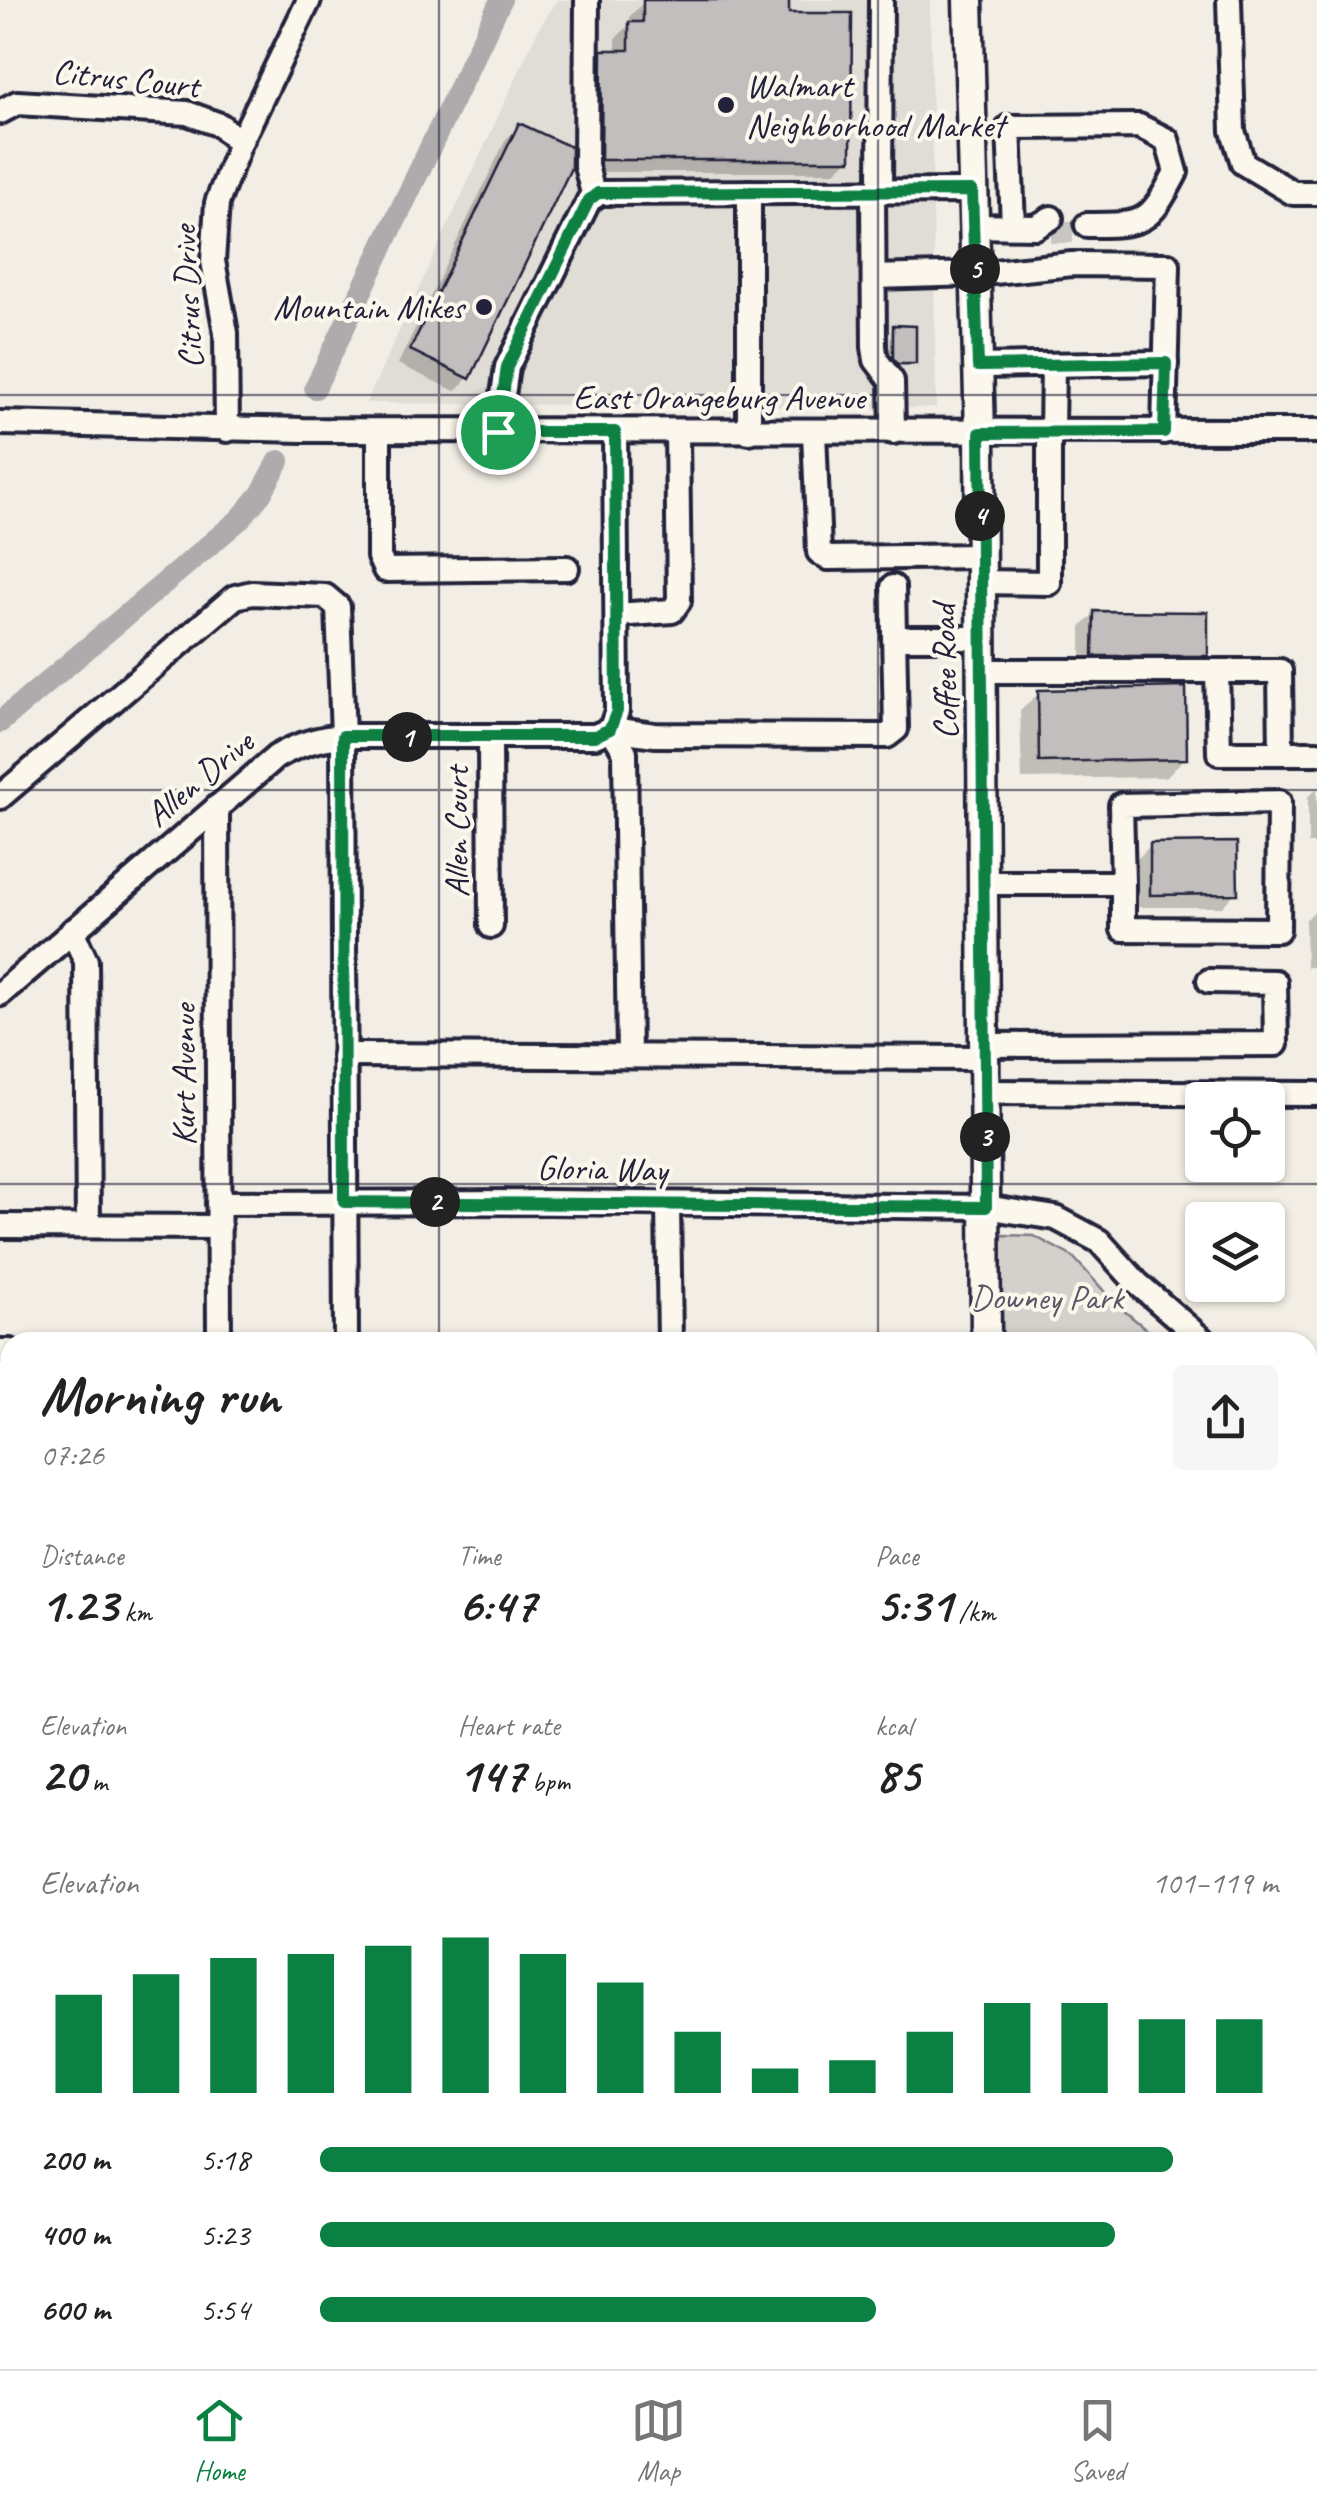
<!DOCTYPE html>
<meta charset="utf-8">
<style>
:root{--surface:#fff;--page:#f6f6f6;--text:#222;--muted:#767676;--line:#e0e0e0;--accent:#0b8043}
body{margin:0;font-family:Caveat,sans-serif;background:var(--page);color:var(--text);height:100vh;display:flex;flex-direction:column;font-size:38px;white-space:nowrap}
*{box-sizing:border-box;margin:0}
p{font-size:32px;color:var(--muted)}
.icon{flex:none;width:55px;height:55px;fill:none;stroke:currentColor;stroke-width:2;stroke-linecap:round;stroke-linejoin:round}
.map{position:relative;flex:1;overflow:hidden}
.sheet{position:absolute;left:0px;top:1332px;width:1318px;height:1038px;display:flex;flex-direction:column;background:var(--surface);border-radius:30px 30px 0 0;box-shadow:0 2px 8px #0004}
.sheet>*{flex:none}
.controls{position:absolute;left:1185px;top:1082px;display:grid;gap:20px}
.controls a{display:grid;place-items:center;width:100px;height:100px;border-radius:10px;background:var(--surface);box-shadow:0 2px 8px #0004;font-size:50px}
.pin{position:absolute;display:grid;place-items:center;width:85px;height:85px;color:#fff;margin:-42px;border:5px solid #fff;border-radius:50%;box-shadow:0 2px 10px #0007}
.km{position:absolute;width:50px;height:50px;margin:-25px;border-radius:50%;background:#222;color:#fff;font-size:28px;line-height:50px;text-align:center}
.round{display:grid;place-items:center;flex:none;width:105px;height:105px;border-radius:10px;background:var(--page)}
.head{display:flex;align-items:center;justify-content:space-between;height:170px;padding:0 40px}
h1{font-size:55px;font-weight:700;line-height:75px}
.figures{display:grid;grid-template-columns:repeat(3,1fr);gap:15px;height:170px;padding:10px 40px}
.figures div{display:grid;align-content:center}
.figures b{font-size:50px;font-weight:700}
.figures small{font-size:28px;font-weight:400}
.figures p{font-size:28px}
.chart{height:280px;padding:20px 40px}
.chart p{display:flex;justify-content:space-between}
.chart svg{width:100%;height:180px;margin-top:10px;stroke:var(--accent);stroke-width:6}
ul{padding:0 40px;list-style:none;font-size:32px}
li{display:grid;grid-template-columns:160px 120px 1fr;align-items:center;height:75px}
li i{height:25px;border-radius:12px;background:var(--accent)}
.dock{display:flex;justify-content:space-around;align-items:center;height:140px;border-top:2px solid var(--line);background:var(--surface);font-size:28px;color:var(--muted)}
.dock a{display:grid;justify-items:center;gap:5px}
.dock .selected{color:var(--accent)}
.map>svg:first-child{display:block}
.built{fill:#e0dcd6}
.green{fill:#d4d1cc;stroke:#7b7a84;stroke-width:2.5}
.shadow{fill:#0003}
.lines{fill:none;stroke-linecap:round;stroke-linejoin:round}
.canal{stroke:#aeabad;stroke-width:22}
.building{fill:#c2bebe;stroke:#22223b;stroke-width:2.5}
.minor-tunnel{stroke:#c8c5c3;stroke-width:22;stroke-dasharray:22 11;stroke-linecap:butt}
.minor-casing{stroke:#22223b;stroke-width:30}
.major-casing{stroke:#22223b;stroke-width:35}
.minor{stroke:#fbf7ec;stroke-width:22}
.major{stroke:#fbf7ec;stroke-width:28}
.route-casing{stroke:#fff;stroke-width:20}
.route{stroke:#0b8043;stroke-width:12}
.grid{fill:none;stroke:#22223b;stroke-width:2.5;stroke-opacity:0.55}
.poi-dot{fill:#22223b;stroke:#fbf7ec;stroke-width:4}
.labels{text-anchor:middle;stroke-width:8;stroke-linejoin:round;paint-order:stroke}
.street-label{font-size:35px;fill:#22223b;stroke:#fbf7ec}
.poi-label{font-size:35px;fill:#22223b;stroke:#fbf7ec;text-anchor:start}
.park-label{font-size:35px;fill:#575766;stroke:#fbf7ec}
</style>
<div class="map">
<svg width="1317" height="2369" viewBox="0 0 1317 2369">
<rect width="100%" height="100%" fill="#f2eee5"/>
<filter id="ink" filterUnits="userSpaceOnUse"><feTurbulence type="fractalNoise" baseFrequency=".01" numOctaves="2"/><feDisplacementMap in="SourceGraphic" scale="20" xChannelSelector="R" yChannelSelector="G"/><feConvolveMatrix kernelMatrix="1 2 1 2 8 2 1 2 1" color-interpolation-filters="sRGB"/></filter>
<g filter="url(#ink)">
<g class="built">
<polygon points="557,0 930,0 936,408 366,403 538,30"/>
<polygon points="1308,2140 1317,2140 1317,2369 1007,2369 1007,2360 1308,2360"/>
</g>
<g class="green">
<polygon points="1001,1235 1034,1236 1073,1257 1117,1305 1162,1342 1002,1342"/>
<polygon points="1308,1433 1317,1436 1317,2129 1312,2129"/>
</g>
<g class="shadow">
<polygon points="786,0 786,15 849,159 835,172 589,172 589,66 603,53 616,53 616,38 630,24 630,16 644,2"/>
<polygon points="520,126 468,378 455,391 398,364 506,139"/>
<polygon points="894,328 914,363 910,366 894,366 890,362 891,331"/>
<polygon points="1095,613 1205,655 1192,668 1081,668 1081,627"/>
<polygon points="1039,693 1185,758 1166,777 1022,779 1020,711"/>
<polygon points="1317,788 1317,844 1308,844 1308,797"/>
<polygon points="1151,845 1235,893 1222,907 1137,907 1137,859"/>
<polygon points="1317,909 1317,967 1306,967 1305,920"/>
</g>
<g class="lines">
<g class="canal">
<polyline points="315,388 501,0"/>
<polyline points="0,722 240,519 261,494 279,461"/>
</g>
</g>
<g class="building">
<polygon points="643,0 789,0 789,13 852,13 851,160 601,160 602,50 629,50 629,22 643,22"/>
<polygon points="519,123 571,147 571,168 470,379 410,350"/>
<polygon points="893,325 916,326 916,364 898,364 893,358"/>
<polygon points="1094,611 1208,612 1208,656 1093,656"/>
<polygon points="1186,687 1187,759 1039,762 1038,690"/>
<polygon points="1237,842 1238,894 1150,895 1150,843"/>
</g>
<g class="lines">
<polyline class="minor-tunnel" points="1051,232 1073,232"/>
<g class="minor-casing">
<g id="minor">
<polyline points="587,0 586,166 594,197"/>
<polyline points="1229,0 1233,131 1243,163 1293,193 1317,193"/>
<polyline points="0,112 17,103 187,113 220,125 240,143"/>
<polyline points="873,191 874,347 876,360 892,381 893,432"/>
<polyline points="880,191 881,0"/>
<polyline points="749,192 749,432"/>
<polyline points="973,226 1036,227 1051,218"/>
<path d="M1013,226L1009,127L1139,126L1167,140L1176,172C1149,224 1145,225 1087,225"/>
<polyline points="874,277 975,274 1072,264 1168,265 1164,432"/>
<polyline points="978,366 1166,363"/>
<polyline points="0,423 303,430 1317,431"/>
<polyline points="227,430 226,333 213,261 217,203 240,143 309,0"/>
<polyline points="379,431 379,557 385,570 567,568"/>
<polyline points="498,431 507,367 589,200 599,193 972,191"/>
<polyline points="814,432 819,552 828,558 981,556"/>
<polyline points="1052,432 1053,365"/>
<polyline points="981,582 1049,583 1049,432"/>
<polyline points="617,615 672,611 679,601 677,432"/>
<polyline points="894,638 981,638"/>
<polyline points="982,671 1280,671 1281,753"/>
<polyline points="1217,671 1219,753 1317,753"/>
<polyline points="611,729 655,735 887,736 896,729 893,587"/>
<polyline points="611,729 625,752 629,1056"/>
<polyline points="490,738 491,926"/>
<polyline points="0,797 235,597 252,593 325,596 338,607 343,736 346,1342"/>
<polyline points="217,807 219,1342"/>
<polyline points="983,883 1123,883 1121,805 1279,802 1278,930 1123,929 1123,883"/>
<polyline points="72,931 86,961 88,1226"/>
<path d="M0,994L276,757C298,744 318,738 343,736H595L611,729L617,711L615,432"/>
<polyline points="985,1045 1276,1044 1275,982 1209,981"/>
<polyline points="344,1055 985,1058"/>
<polyline points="985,1092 1317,1094"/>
<polyline points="218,1203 549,1202 985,1207 1056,1218 1099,1241 1137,1283 1205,1342"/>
<polyline points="668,1204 670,1342"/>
<polyline points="0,1226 219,1227"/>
<polyline points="0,1351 10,1351"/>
<polyline points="1308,1408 1317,1413"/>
<polyline points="0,1478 10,1478"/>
<polyline points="0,1820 10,1820"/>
<polyline points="1308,2160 1317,2160"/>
<polyline points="0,2183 10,2182"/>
<polyline points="0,2306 10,2306"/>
<polyline points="215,2369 215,2360"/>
<polyline points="361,2369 361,2360"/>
<polyline points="672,2369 672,2360"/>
<polyline points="750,2369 750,2360"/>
</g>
</g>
<g class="major-casing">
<g id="major">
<polyline points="968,0 980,433 986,1342"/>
<polyline points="995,2360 995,2369"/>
</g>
</g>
<use href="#minor" class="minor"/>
<use href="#major" class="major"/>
</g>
</g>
<g class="lines" filter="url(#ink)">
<g class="route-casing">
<polygon id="route" points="972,191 978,366 1166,363 1164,432 980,433 986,1207 344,1202 343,736 595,736 610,729 617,711 615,432 498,432 507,367 589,200 598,193"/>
</g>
<use href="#route" class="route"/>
</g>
<path class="grid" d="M439,0V1342M878,0V1342M0,395H1317M0,790H1317M0,1184H1317M0,1579H10M1308,1579H1317M0,1974H10M1308,1974H1317M439,2360V2369M878,2360V2369"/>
<g class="poi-dot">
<circle cx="726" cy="105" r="10"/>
<circle cx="484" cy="307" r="10"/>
</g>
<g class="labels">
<g class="street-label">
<text transform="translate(126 78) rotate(6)" y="12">Citrus Court</text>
<text transform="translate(187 297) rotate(-93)" y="12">Citrus Drive</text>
<text x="719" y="409">East Orangeburg Avenue</text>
<text transform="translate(944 672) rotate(-91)" y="12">Coffee Road</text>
<text transform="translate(199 778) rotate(-40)" y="12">Allen Drive</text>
<text transform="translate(456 832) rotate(-90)" y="12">Allen Court</text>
<text transform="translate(183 1075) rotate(-90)" y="12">Kurt Avenue</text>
<text transform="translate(602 1168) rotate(1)" y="12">Gloria Way</text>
</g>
<g class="poi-label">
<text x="746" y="97">Walmart<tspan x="746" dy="40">Neighborhood Market</tspan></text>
<text x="464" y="319" text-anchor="end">Mountain Mikes</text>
</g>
<g class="park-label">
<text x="1047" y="1309">Downey Park</text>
</g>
</g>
</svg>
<div class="controls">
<a><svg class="icon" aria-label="locate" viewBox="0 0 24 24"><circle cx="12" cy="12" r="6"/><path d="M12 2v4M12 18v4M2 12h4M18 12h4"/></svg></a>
<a><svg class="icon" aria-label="layers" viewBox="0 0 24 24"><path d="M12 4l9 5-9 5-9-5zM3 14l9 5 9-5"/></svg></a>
</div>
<div class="pin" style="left:498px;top:432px;background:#1e9e55"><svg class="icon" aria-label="arrive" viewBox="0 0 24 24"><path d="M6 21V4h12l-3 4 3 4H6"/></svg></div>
<b class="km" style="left:407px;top:737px">1</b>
<b class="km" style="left:435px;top:1202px">2</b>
<b class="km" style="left:985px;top:1137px">3</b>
<b class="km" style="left:980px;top:516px">4</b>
<b class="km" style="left:975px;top:269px">5</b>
<section class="sheet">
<div class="head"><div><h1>Morning run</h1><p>07:26</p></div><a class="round"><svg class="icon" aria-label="share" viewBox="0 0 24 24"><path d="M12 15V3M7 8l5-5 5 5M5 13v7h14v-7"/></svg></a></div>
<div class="figures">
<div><p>Distance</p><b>1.23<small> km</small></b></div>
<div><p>Time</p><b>6:47</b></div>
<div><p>Pace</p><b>5:31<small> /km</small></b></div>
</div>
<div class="figures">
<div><p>Elevation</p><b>20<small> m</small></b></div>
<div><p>Heart rate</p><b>147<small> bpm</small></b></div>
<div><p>kcal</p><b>85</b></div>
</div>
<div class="chart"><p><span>Elevation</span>101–119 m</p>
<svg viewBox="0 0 160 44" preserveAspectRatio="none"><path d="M5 44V20M15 44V15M25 44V11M35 44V10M45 44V8M55 44V6M65 44V10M75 44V17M85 44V29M95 44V38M105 44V36M115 44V29M125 44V22M135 44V22M145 44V26M155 44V26"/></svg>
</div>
<ul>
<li><b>200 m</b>5:18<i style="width:89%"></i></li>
<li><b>400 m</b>5:23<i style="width:83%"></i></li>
<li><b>600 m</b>5:54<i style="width:58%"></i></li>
</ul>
</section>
</div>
<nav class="dock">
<a class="selected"><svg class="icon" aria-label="home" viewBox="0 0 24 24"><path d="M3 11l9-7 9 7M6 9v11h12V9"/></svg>Home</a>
<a><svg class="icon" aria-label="map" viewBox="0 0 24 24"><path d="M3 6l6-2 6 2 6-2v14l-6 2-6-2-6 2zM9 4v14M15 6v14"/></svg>Map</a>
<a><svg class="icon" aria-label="saved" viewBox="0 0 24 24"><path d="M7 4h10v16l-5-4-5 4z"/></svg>Saved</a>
</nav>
